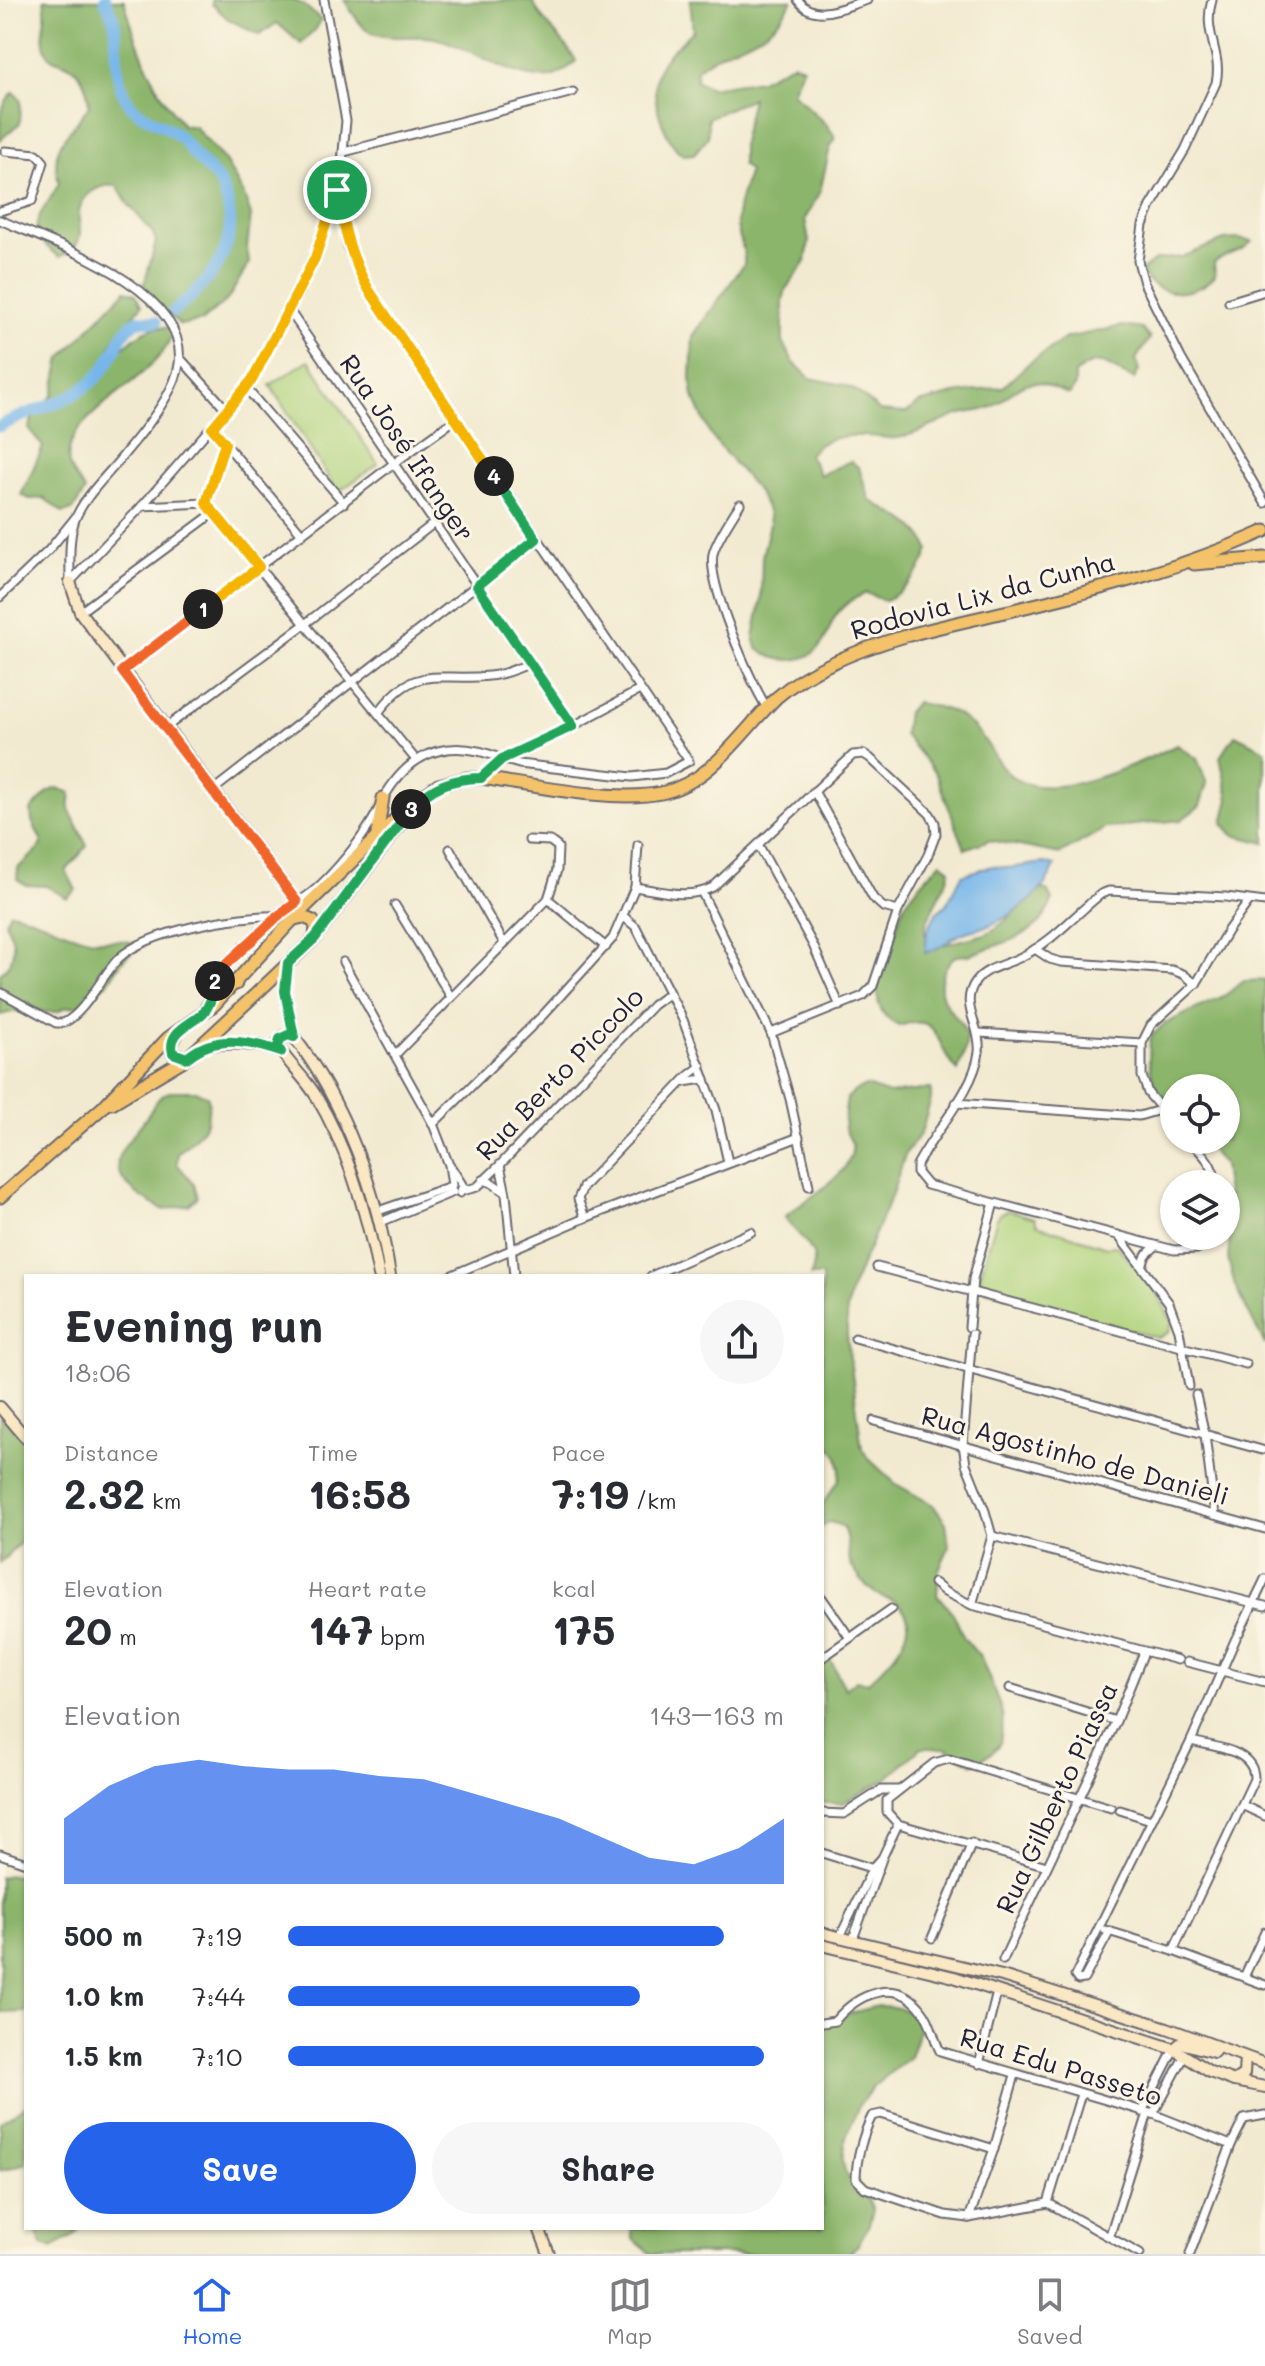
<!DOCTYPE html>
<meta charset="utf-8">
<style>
:root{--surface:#fff;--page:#f7f7f7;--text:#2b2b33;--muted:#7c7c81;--line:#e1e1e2;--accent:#2563eb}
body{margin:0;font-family:Mali,sans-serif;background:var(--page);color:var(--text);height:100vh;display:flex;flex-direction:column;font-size:30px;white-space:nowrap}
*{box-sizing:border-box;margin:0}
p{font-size:26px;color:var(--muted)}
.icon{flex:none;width:44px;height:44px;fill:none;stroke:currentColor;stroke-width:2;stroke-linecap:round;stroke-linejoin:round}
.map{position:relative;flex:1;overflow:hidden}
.sheet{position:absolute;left:24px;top:1274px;width:800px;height:956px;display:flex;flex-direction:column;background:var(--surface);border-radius:0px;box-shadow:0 2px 6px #0004}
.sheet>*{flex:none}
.tools{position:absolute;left:1160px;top:1074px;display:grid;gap:16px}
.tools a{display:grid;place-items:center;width:80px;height:80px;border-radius:50%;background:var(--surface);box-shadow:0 2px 6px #0004;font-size:40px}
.pin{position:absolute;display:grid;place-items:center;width:68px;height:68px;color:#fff;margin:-34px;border:4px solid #fff;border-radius:50%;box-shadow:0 2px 8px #0007}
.km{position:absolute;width:40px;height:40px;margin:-20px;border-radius:50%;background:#222;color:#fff;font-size:22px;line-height:40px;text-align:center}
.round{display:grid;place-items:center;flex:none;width:84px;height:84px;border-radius:42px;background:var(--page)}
.head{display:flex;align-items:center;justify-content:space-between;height:136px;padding:0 40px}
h1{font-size:44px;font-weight:800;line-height:60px}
.figures{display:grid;grid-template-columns:repeat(3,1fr);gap:12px;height:136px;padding:8px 40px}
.figures div{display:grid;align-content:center}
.figures b{font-size:40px;font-weight:800}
.figures small{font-size:22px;font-weight:400}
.figures p{font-size:22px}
.chart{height:224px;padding:16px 40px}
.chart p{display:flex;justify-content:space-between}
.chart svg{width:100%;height:144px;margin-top:8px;fill:var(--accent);opacity:.7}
.action{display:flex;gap:16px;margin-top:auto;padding:16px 40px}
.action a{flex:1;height:92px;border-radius:48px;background:var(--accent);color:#fff;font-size:32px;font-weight:800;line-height:92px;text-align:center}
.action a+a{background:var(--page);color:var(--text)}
ul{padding:0 40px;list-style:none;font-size:26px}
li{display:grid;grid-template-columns:128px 96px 1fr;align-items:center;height:60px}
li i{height:20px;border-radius:10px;background:var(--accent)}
.tab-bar{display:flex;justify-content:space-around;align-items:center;height:112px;border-top:2px solid var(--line);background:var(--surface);font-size:22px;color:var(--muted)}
.tab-bar a{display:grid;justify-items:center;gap:4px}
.tab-bar .current{color:var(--accent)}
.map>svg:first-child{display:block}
.green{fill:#afd37b;stroke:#687a5b;stroke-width:2}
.forest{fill:#8bb56b;stroke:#566c53;stroke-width:2}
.water{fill:#76b6ea;stroke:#4c6c92;stroke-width:2}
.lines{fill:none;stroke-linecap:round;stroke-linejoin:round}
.river{stroke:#76b6ea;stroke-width:12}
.street-casing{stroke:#6b686f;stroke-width:11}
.secondary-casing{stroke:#6b686f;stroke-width:14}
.primary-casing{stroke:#6b686f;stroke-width:15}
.street{stroke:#fff;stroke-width:7}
.secondary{stroke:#fae7c3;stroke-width:10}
.primary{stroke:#f3c26a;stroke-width:11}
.split-1-casing{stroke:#fff;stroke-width:16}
.split-2-casing{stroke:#fff;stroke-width:16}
.split-3-casing{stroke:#fff;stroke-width:16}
.split-4-casing{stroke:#fff;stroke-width:16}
.split-5-casing{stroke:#fff;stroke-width:16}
.split-1{stroke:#f5b400;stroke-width:10}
.split-2{stroke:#f0652b;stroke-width:10}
.split-3{stroke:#22a559;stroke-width:10}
.split-4{stroke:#22a559;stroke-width:10}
.split-5{stroke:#f5b400;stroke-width:10}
.labels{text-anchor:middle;stroke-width:6;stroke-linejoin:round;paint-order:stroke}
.street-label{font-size:26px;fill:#22223b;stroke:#fcf5e5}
</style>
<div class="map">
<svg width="1265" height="2254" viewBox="0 0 1265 2254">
<rect width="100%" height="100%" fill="#fcf5e5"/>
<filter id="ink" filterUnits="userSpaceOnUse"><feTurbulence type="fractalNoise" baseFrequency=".0125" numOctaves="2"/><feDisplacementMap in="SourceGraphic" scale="16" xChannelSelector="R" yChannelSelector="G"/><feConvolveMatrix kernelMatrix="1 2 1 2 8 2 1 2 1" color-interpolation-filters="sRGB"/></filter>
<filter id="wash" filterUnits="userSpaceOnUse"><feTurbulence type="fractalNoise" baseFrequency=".006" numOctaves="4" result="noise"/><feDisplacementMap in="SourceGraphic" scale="32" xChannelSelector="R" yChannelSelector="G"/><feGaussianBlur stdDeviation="1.8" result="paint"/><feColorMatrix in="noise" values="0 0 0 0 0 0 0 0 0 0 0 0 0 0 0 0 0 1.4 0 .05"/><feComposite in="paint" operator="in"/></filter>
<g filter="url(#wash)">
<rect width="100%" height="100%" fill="#f2ead0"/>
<g class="green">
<polygon points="309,360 378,464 338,492 270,385"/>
<polygon points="1008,1210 1035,1218 1037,1225 1107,1247 1117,1246 1155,1289 1172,1322 1169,1332 1158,1338 985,1290 979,1280 997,1218 1000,1214"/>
</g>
<g class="forest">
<path d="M44,0H124C136,42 153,91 183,125L195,127L225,161L243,193L251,215L247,248L249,263L228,299L202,321L180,325L148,296L144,285L156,242L153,233L128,204L117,186C100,183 81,194 79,213C78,222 82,230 79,239C76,248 69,252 60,257C16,227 45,214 59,183C48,144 70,134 89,106C88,90 83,71 66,64C57,60 51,61 46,51C39,35 49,17 44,0Z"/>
<polygon points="212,0 293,0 304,5 321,20 316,29 301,44 277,23 259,35 228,19 212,4"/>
<path d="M344,0H436C444,4 516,0 532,0C542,24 564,38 576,61C568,68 560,75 550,77C511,81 472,46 434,38C414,34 384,42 367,30C357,23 351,9 344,0Z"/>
<path d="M690,0H792C771,45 729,41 697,69L696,80L710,88L760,80L794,63L803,67L792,92L826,124L836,138L830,147L820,192L805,219L809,241L806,261L786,289L783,300V342L793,362L810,378L844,385L855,390L880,411L906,413L919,403L954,394L1003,387L1029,363L1066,338L1122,326L1142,329L1150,338L1136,359L1139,370L1134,379C1107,368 1102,351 1075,374V385L1070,394C1057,392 1044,380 1030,383C1016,385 1006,399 994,406C983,412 970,411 958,415C940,421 908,440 889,438C863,435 825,431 809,455L820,475L851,461L859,468L870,500C892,515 920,523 929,550C921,573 906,590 885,601L866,593C857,597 846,603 839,611C830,621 829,635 821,645C806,665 775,664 757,648L754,637L761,601L762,557L770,524L769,513L756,489L711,436L693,396L691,378L693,336L744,264C746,250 738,238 737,224C736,208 744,187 749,171L742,165V142L752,98L708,118V137L694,154L683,155C664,142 647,90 659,68C666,53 682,42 693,30Z"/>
<path d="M14,92L21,100L20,123L0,140C0,121 0,102 14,92Z"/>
<path d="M1238,239L1252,241C1242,254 1226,252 1214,263L1215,276C1196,298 1155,299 1141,271L1155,260L1182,257L1224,240Z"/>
<path d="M126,290L136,294L142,305C131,321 115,332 109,350C128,349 127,341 142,333C152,327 162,327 174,327C167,379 59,411 69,464C71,473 80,483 85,491L73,510L63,513L44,498L30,499L21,495L43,447L29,429L32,419L53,395L61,358Z"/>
<path d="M916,703C950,707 968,716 987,744C993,754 1000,766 1009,774C1046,808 1140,763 1177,745L1197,759L1207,783L1200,806L1181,820L1106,828L1060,854L989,840L965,849L935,772L904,735L907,712Z"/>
<polygon points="1235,735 1265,750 1265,843 1233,835 1223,823 1229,799 1220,757"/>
<polygon points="57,788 71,793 69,809 87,846 66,871 76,890 67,898 46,886 26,885 17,879 18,868 37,851 42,842 32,821 31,810 48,792"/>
<path d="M941,862L950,869C946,895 914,922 929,950C947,942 966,940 985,934C1003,927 1025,902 1037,886L1047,891L1053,900C1049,907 1046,916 1041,921C1025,939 990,947 969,955C965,956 960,955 956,956C950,959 944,969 942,976C934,1007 964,1016 966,1036C968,1049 961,1059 958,1071C933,1048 944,1011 899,1026C860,1008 884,963 895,933C899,923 899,913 905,904C915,888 929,876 941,862Z"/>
<path d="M10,912C39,917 66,936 95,940C111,942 125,937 139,946L124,959L106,985L79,1006L66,1007L57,1012H12L0,1015V974C18,958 16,941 5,922Z"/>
<polygon points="1244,981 1265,980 1265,1345 1235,1286 1228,1259 1231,1224 1223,1165 1203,1140 1226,1140 1226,1088 1174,1088 1174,1109 1155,1091 1149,1061 1150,1038 1164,1024 1224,996"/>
<path d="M866,1086L889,1094L931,1089V1099L921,1133L906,1153L890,1199L852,1287L847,1309V1336L862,1449L869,1459L896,1484L933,1505L946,1523L949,1547L939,1569L937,1595L953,1613L964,1638L981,1658L1001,1708L1003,1719L1000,1743L992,1753L973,1764L945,1748H921L885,1780L843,1803H822V1665L830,1659L845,1689L856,1680L867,1683C886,1666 930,1625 895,1602C890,1598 883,1598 878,1595C869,1590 861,1580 856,1573C844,1558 851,1541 842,1526L830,1522L822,1527V1505L839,1480L840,1469L838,1457L822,1437V1276H810C824,1249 798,1239 785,1217C802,1201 856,1173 852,1146C852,1140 847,1135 845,1129C843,1119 846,1108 847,1098L856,1090Z"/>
<path d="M172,1091H196L208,1097C211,1129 200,1133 178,1153L177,1164L194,1184L198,1197L189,1205L164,1210C144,1200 104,1177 122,1150C132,1134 147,1120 155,1103L162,1095Z"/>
<polygon points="0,1415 26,1441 26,1537 0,1563"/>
<polygon points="9,1875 17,1876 26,1886 26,2012 0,2013 0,1877"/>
<path d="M877,2006C896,2006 909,2008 921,2025L910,2057L874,2086L859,2105L846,2137L843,2161L845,2173L869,2200L873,2210L869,2224L858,2245L848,2254H651L633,2239L631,2228H822V2026L837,2017Z"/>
<polygon points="26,2105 26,2163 0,2171 0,2123"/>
<polygon points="35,2228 80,2228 72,2237 52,2248 42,2245"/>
</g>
<path class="water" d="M1044,863L1055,866C1044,894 1017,913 990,925C980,929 968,930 959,935C945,941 942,949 925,953L927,932L932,921L937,912L946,905L962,875L992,866L1008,868Z"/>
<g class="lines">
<g class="river">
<path d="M105,0C111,11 116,23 116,35C117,56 115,82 127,100C139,118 162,122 177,135C186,141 190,151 197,158C203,166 213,172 218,180C248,233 217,278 174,311"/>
<path d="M0,426C36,406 75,405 103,370C117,353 118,332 138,320L156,322"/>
</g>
</g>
</g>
<g filter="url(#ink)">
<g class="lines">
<g class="street-casing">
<g id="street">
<path d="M798,0C814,24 845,6 867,0"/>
<path d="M1212,0C1202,33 1223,53 1216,83L1185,150L1151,206L1143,225L1138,261L1144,283L1181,358L1265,503"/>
<polyline points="344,152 573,92"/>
<polyline points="337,190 348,248 369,290 689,761 666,773 632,777 519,764 502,759 481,778"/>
<polyline points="0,211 32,201 44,162 37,154 5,151"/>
<path d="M0,220C55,244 189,289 179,364C176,391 143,432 126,452C110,473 88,492 77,515C68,533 70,562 70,582"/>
<polyline points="1229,302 1265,291"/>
<polyline points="289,310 573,726"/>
<polyline points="180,358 227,410"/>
<polyline points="246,388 344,503"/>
<polyline points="212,428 302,534"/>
<polyline points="206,503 416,760"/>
<polyline points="206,503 225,443"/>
<path d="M740,504C732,517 716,540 713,554C707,584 750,680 767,708"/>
<polyline points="142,506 206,503"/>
<polyline points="70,582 142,506 252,380 300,289 327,226 341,172 346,121 324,0"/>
<polyline points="0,597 49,550 75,518"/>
<polyline points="80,612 215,512"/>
<polyline points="122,671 393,464 456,419"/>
<path d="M378,713C416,662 436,682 489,676C504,675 518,668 531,663"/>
<polyline points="165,728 305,624 433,524"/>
<polyline points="212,791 536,539"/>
<polyline points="814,791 873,898 883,907 898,911"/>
<polyline points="759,846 813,945 840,1006"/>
<polyline points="450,849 504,943"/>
<path d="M635,887C661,891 689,900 713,887L853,755L864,754L870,758L930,814L935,823L936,834L928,855L898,911L873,986L863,996L771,1033"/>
<polyline points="702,893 771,1033 790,1099 809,1186"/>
<polyline points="548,899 606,947"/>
<path d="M297,902C321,891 358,845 372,821C377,813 381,803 386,794C414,748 454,738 502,759L573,726L640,690"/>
<polyline points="395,905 451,997"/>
<polyline points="623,916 636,927 683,1020 716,1110 728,1162"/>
<polyline points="1035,949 1050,959 1061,962 1172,970 1183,974 1196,984"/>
<polyline points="343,962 433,1124 449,1165 452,1185"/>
<path d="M0,992L56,1023H63C85,1014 102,975 119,958C148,931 239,914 278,916"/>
<polyline points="979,1033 1142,1043"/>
<polyline points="395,1055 548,899 557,870 558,847 550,841 529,840"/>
<polyline points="683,1082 705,1079"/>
<polyline points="956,1103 1139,1116 1160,1110"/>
<polyline points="433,1124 544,1014 613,938 635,887 638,845"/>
<polyline points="1174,1124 1148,1093 1142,1076 1142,1043 1151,1025 1196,984 1228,930 1249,901"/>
<path d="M1189,1140C1203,1154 1214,1164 1216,1184"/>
<polyline points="500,1165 506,1194 514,1276"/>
<polyline points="451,1167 463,1186 460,1193"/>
<polyline points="483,1180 492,1183 505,1192"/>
<polyline points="462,1191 477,1187 500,1165 653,1005 668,994"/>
<polyline points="378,1211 451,1186"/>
<polyline points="585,1218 578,1199 583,1187 688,1076 701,1066"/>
<polyline points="381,1222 453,1192"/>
<polyline points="1118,1235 1169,1303 1179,1330 1189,1386"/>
<path d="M1214,1236L1197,1249L1174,1250L927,1185L917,1173V1165C935,1130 974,1091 979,1052C982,1026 958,1005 976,981C986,968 1004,965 1019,958C1053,942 1072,917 1101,894L1109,891L1226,897L1265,902"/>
<polyline points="877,1267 1246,1364"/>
<polyline points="1142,1267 1146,1255 1156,1246"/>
<polyline points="450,1276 585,1218 799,1137"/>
<polyline points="651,1276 751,1232"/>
<polyline points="969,1327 973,1279 994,1203"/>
<polyline points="972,1334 963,1445 966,1464 985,1511 992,1536 972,1605"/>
<polyline points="855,1338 1262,1450"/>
<polyline points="1196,1395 1205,1435 1215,1515"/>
<polyline points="874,1421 1265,1529"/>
<polyline points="992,1536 1265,1606"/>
<polyline points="934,1583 945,1592 972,1605 1178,1660"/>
<polyline points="822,1598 850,1638"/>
<polyline points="1239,1633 1265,1579"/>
<polyline points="822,1658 891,1609"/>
<polyline points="1187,1662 1265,1682"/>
<polyline points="1010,1688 1116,1721"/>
<polyline points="1242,1805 1265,1816"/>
<polyline points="1120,1810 1151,1820"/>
<polyline points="822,1813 844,1814 881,1790 897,1790"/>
<polyline points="822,1853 874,1869"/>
<polyline points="0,1854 26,1863"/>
<polyline points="1047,1866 898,1824 887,1812 887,1800 934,1763 949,1759 1111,1808"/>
<polyline points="1105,1930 1173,1951 1265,1985"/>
<polyline points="1110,1931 1084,1979 1078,1980 1075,1976 1191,1741 1236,1638"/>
<polyline points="840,1937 872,1869 882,1858"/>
<polyline points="932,1938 972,1843"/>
<polyline points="853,1939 883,1856 898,1824"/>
<path d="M1173,1951L1254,1779C1255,1749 1213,1747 1191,1741"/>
<polyline points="1003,1960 1116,1721 1144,1652"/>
<polyline points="1244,1977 1265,1932"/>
<path d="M822,2023L835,2021C857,1994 896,1976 922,2010C932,2022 933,2038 940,2051L1153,2114L1231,2145"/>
<polyline points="979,2064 997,1992"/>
<polyline points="1142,2112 1174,2049"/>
<polyline points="1153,2114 1184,2057"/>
<path d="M994,2149L881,2114L872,2116C863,2134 856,2159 856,2179L865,2188L945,2215L969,2218L1048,2203L1140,2254"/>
<polyline points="1048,2203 1081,2094"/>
<polyline points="969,2218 994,2149 1015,2075"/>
<polyline points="1110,2235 1148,2113"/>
<polyline points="1190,2254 1231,2145 1244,2119 1265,2115"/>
</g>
</g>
<g class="secondary-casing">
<g id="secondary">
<polyline points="70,582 80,612 297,902 278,916 220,970 215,980"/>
<polyline points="288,963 285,991 294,1037"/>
<path d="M201,1046C231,1042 253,1042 281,1052"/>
<path d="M379,1276C367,1213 349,1151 316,1096C305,1078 289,1064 278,1047V1042L284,1036L294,1037C345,1103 378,1194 390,1276"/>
<polyline points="0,1407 26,1438"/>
<polyline points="822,1933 1002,1976 1167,2028 1265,2064"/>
<polyline points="822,1945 954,1977 1174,2049 1210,2072 1234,2081 1265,2087"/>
<polyline points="1174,2049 1181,2043 1214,2052"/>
<polyline points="1234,2081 1244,2074 1245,2057"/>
<polyline points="539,2228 549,2254"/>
</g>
</g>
<g class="primary-casing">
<g id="primary">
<polyline points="1194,564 1265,558"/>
<polyline points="376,841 383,798"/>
<polyline points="295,919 303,917 313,921 316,927 315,937"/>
<polyline points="206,1008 212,998 215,980 221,986 236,984"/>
<polyline points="177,1034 171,1046 173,1053 187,1058"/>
<polyline points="112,1103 187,1058 258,992 315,938 401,823"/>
<path d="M0,1197L102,1108L168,1038L214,1005L299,913L409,806L438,785L467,778H481C531,785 614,803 661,793C711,783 742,731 776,698C793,683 812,672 832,663C891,635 955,624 1017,609C1102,589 1186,567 1265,531"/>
</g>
</g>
<use href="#street" class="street"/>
<use href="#secondary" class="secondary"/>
<use href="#primary" class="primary"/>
</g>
</g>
<g class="lines" filter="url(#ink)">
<g class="split-1-casing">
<polyline id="split-1" points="203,609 259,567 206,503 225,443 212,428 252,380 315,258 337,190"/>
</g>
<g class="split-2-casing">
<polyline id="split-2" points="203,609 122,671 297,902 278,916 220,970 215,981"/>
</g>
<g class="split-3-casing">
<path id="split-3" d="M215,981C212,992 212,1004 203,1013C191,1025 167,1031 173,1053L187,1058C215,1034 249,1041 281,1052L278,1047L280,1039L288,1035L294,1037L285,991L288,963L315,938L411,809"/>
</g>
<g class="split-4-casing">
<path id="split-4" d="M411,809C430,787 452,778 481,778L502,759L573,726L477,586L536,539L494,476"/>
</g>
<g class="split-5-casing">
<path id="split-5" d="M337,190C344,229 350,256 369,290L494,476"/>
</g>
<use href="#split-1" class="split-1"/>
<use href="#split-2" class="split-2"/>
<use href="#split-3" class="split-3"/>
<use href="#split-4" class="split-4"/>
<use href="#split-5" class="split-5"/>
</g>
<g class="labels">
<g class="street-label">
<text transform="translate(407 448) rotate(56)" y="9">Rua José Ifanger</text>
<text transform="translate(983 596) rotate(-15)" y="9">Rodovia Lix da Cunha</text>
<text transform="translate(560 1074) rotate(-46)" y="9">Rua Berto Piccolo</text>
<text transform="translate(1075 1456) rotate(15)" y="9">Rua Agostinho de Danieli</text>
<text transform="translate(1057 1798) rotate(-65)" y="9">Rua Gilberto Piassa</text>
<text transform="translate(1061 2067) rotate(17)" y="9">Rua Edu Passeto</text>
</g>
</g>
</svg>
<div class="tools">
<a><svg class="icon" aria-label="locate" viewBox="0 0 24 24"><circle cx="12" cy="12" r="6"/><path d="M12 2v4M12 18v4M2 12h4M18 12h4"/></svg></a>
<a><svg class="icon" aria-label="layers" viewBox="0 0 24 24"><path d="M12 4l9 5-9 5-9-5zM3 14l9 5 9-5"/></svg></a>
</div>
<div class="pin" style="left:337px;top:190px;background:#1e9e55"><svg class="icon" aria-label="arrive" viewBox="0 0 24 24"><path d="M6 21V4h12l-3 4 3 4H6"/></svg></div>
<b class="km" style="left:203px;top:609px">1</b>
<b class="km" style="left:215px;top:981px">2</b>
<b class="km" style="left:411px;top:809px">3</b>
<b class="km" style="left:494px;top:476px">4</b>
<section class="sheet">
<div class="head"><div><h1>Evening run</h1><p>18:06</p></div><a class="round"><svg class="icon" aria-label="share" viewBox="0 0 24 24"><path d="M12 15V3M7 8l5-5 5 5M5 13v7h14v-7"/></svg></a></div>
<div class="figures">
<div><p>Distance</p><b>2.32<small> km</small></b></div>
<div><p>Time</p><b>16:58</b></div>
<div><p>Pace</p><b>7:19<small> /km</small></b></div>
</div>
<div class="figures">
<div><p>Elevation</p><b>20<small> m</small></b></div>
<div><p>Heart rate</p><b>147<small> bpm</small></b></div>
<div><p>kcal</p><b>175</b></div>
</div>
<div class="chart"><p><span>Elevation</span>143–163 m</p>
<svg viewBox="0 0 160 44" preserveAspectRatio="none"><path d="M0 44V24L10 14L20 8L30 6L40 8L50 9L60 9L70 11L80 12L90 16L100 20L110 24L120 30L130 36L140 38L150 33L160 24V44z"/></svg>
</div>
<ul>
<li><b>500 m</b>7:19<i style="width:88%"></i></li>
<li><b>1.0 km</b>7:44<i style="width:71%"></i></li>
<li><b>1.5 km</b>7:10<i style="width:96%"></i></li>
</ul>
<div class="action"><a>Save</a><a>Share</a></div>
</section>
</div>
<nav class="tab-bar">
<a class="current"><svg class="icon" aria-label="home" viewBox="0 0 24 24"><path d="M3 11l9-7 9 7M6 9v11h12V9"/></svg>Home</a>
<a><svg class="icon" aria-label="map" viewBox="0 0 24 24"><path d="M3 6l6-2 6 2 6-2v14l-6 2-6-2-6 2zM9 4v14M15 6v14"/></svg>Map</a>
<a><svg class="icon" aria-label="saved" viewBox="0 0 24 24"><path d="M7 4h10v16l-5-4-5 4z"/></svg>Saved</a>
</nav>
